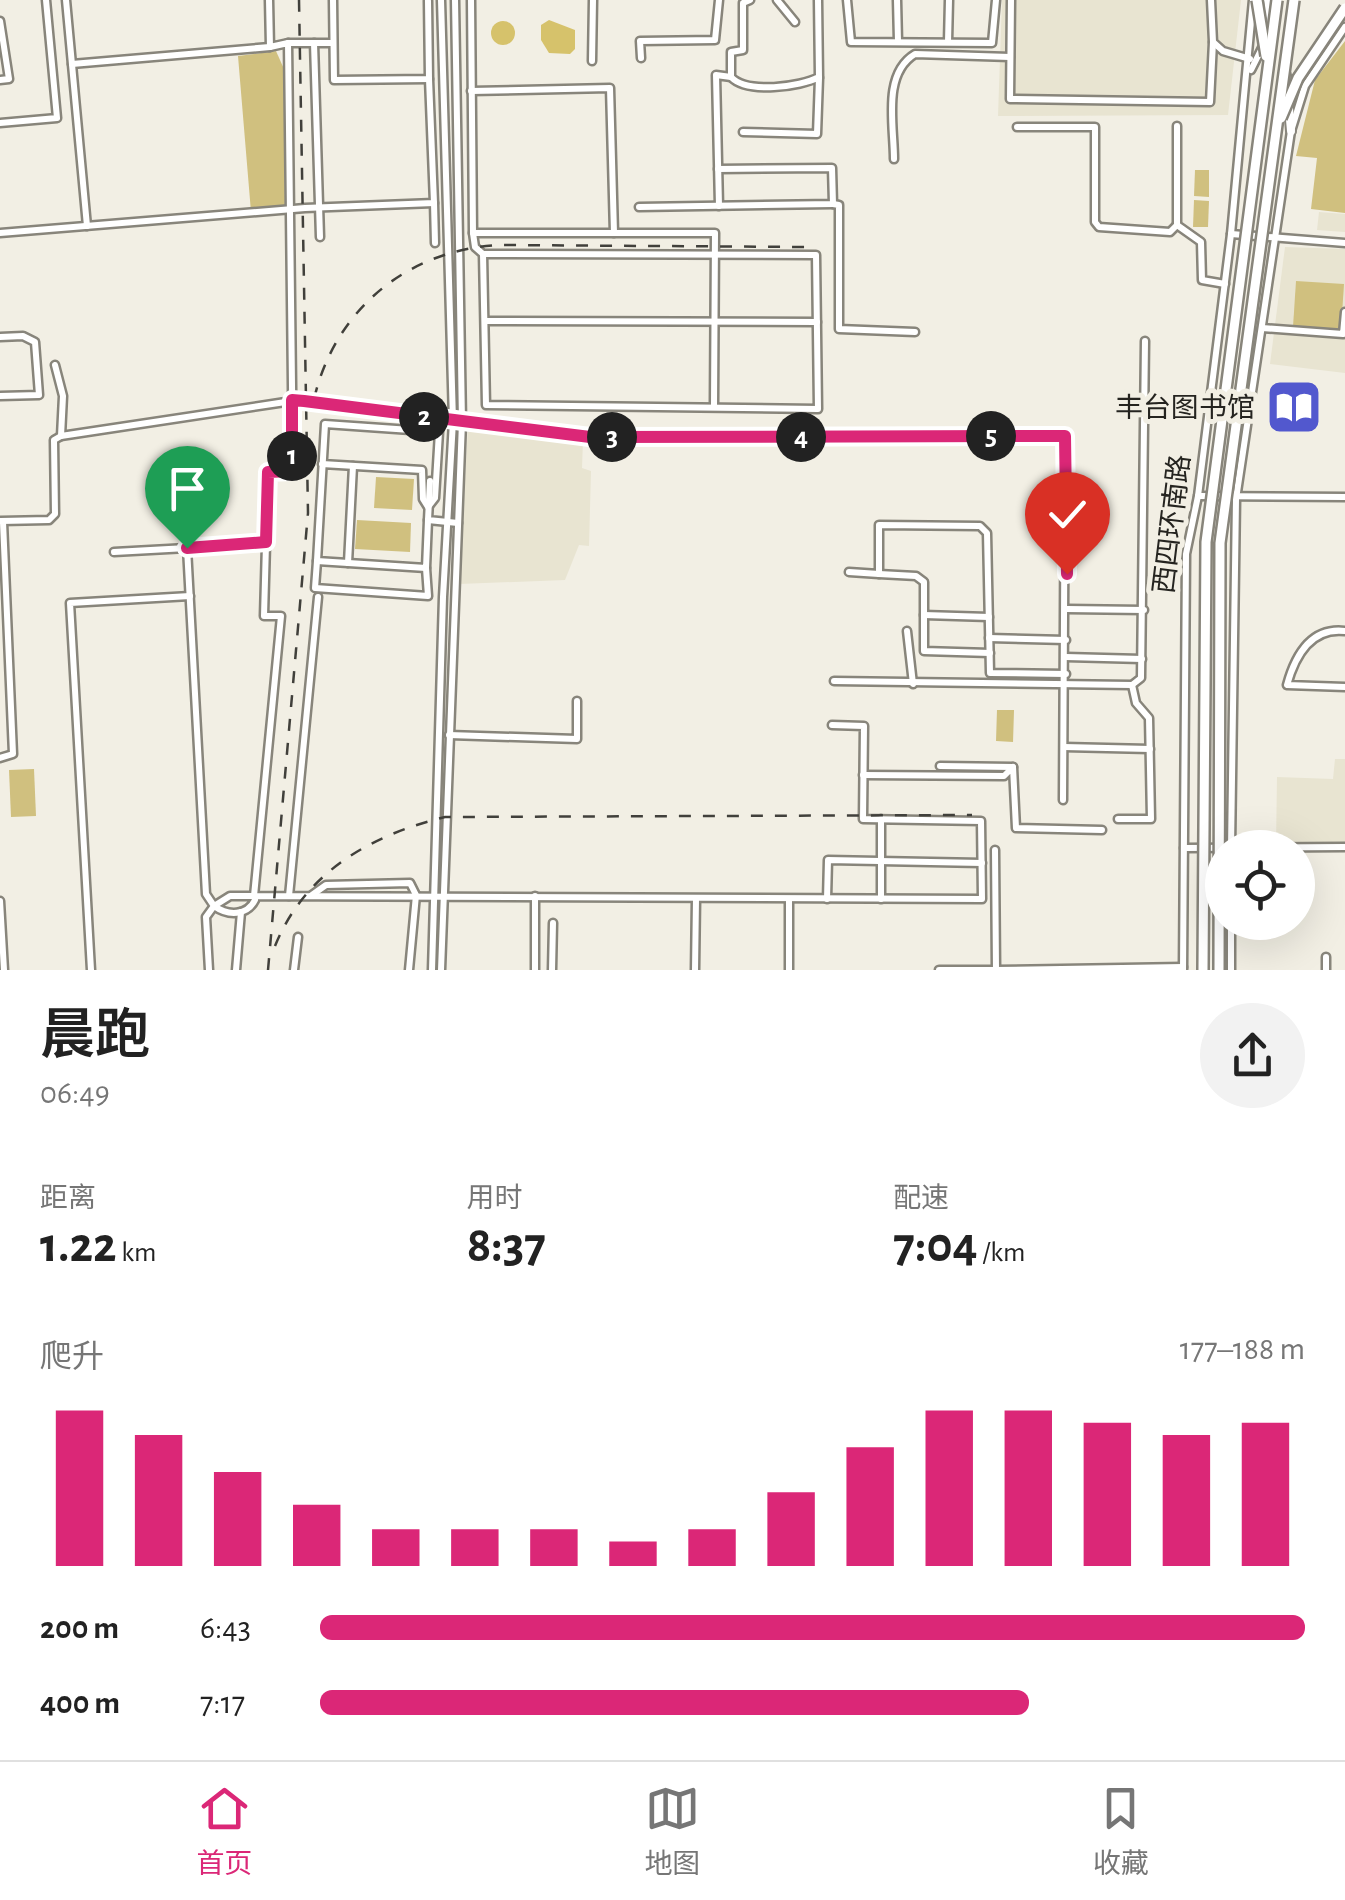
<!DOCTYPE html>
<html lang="zh">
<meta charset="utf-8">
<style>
:root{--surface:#fff;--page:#f2f2f2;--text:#222;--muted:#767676;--line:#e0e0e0;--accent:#db2777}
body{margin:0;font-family:"Alegreya Sans","Noto Sans SC",sans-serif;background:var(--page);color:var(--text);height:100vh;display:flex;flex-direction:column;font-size:38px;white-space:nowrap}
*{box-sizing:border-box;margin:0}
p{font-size:32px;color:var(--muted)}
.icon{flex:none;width:55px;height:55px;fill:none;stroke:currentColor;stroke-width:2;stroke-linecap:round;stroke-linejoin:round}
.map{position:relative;height:970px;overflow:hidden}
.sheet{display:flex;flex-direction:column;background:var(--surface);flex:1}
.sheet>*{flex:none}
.fabs{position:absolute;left:1205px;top:830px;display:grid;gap:20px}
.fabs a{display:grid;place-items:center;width:110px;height:110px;border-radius:50%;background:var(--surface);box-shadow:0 10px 40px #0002;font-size:50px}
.pin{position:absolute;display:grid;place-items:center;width:85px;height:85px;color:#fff;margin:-102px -42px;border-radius:50% 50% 50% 0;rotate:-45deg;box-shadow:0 0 10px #0007}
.pin .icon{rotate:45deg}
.km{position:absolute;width:50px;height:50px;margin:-25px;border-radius:50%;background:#222;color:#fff;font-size:28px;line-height:50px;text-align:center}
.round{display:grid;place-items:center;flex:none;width:105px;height:105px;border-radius:52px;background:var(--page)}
.head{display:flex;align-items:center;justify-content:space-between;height:170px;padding:0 40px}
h1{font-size:55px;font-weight:600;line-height:75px}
.stats{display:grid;grid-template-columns:repeat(3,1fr);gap:15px;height:170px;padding:10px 40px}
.stats div{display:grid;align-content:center}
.stats b{font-size:50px;font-weight:600}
.stats small{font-size:28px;font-weight:400}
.stats p{font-size:28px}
.chart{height:280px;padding:20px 40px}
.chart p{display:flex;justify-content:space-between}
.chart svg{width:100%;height:180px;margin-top:10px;stroke:var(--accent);stroke-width:6}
ul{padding:0 40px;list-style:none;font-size:32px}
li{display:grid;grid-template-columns:160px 120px 1fr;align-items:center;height:75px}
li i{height:25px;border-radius:12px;background:var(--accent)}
.menu{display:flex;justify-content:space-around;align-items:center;height:140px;border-top:2px solid var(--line);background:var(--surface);font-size:28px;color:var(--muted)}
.menu a{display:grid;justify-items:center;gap:5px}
.menu .on{color:var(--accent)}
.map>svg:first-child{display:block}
.built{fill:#e8e4d1}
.park{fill:#d0c07f}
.water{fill:#d6c26b}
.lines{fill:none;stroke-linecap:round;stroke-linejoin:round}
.minor-casing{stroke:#88857b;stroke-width:11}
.major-casing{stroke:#88857b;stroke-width:12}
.minor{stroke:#fff;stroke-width:6}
.major{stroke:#fff;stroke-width:8}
.rail{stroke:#41403b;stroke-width:2.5;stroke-dasharray:12 12;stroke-linecap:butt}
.highway-bridge-casing{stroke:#88857b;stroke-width:14;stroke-linecap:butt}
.highway-bridge{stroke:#fff;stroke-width:9}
.route-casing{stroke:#fff;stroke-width:20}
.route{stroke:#db2777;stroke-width:12}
.labels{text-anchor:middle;stroke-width:10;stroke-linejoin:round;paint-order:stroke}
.poi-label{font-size:28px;fill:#252420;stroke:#f2efe4;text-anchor:end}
.street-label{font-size:28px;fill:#252420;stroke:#f2efe4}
</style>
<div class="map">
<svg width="1345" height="970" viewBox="0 0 1345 970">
<rect width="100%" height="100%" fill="#f2efe4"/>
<g class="built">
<polygon points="1002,0 1241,0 1228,115 998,116"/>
<polygon points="1319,212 1345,214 1345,232 1317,230"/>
<polygon points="1285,247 1345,249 1345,373 1270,364"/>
<polygon points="468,428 583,440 582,468 591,471 589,546 579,545 565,580 459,584"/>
<polygon points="1335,759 1345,759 1345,843 1276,844 1277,777 1333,779"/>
</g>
<g class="park">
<polygon points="1345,41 1345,213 1311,209 1317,158 1296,156 1315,80"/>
<polygon points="276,51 284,69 285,209 251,212 238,56"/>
<polygon points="1195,170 1209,170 1209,197 1194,196"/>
<polygon points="1194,200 1209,201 1208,227 1193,227"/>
<polygon points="1296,281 1344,284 1341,330 1293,327"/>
<polygon points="376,477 414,479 412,510 374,508"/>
<polygon points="357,520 411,523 410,552 355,549"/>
<polygon points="997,710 1014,710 1013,742 996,741"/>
<polygon points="34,769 36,816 11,817 9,770"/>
</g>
<g class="water">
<polygon points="549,20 575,30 575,49 570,54 549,53 541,40 541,25"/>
<circle cx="503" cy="33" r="12"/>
</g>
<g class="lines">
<g class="minor-casing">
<g id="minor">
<polyline points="66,0 87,226"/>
<path d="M269,0L270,47L288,43L293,471L268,472L264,616H281L254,896L255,900C247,916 228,916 214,906L230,896H254L982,899L981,821L863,819L864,726L832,725"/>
<polyline points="333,0 334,80 429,79 428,1"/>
<polyline points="471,0 473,233 475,247 483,254 486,405 818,409 816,255 483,254"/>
<path d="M750,0L743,3V50L731,52V77C747,94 800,87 819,77L818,0"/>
<polyline points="777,0 795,22"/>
<polyline points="847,0 851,42 992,43 996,0"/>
<polyline points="897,0 898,41"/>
<polyline points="1011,0 1010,99 1210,102 1213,42"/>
<polyline points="1211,0 1213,42 1223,51 1250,59"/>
<polyline points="0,21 9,79 0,80"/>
<polyline points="948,42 949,0"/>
<polyline points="288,43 333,43"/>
<polyline points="314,43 320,237"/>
<polyline points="641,58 640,41 715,40 719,0"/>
<polyline points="592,61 593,0"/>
<polyline points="72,64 270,47"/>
<polyline points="1251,70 1263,46"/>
<polyline points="471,91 610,88 614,233"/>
<polyline points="0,123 57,118 46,0"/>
<polyline points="1177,126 1177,225 1201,242 1202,280 1225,284"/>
<polyline points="1017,127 1095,127 1095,222 1099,227 1170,232 1177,225"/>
<polyline points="743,132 817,134 819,78"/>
<path d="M894,159C894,125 882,74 915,54L1010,57"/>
<polyline points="434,203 435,243"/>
<polyline points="833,204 839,205 839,329 915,332"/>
<polyline points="719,206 716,75 731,77"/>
<polyline points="639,207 833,204 832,168 718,169"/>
<polyline points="0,233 305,208 434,203 429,79"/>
<polyline points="473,233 715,233 714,407"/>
<polyline points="1231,234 1345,243"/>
<polyline points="486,321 817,322"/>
<polyline points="1262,328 1343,334 1345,312"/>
<polyline points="0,337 23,336 35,342 39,395 0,396"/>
<polyline points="55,365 63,396 61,436 292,401 590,437 1065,436 1063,800"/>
<polyline points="322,464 422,470 423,499 428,507 435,498 439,432 325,424 317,561 426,568 428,520"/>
<polyline points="430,481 428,520 458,523"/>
<polyline points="1198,496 1345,497"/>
<polyline points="1,521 49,520 55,514 54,440 61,436"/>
<polyline points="114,552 187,548"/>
<polyline points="317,561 315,588 428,596 426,568"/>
<polyline points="348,563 353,466"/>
<polyline points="849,572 879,574 879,525 980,526 987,533 990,673 1066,674"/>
<polyline points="879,574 916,576 924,582 924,651 990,653"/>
<polyline points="1067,609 1144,610"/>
<polyline points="924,615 989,617"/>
<polyline points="907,631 913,684"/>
<path d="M1345,631C1311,627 1295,656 1287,685L1345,687"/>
<polyline points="989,638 1066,640"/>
<polyline points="1066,657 1142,659"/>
<polyline points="834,681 1132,685 1141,678 1145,341"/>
<polyline points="449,735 577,739 577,701"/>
<polyline points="1064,747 1150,749"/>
<polyline points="0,758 13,754 3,522"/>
<polyline points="940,766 1013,767"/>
<polyline points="863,775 1004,776 1013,767 1016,828 1102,830"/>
<polyline points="1118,819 1151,819 1149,718 1136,703 1132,685"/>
<polyline points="1184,848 1345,847"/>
<polyline points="1231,848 1236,499 1291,131 1305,86 1345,27"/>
<polyline points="312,895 326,885 410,883 416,895 409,970"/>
<polyline points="289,896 318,597"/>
<polyline points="827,899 828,860 982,863"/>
<polyline points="881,899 881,819"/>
<polyline points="0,901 4,970"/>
<polyline points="91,970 70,603 190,596"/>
<polyline points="209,970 206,917 214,906 206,894 187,548 266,542"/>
<polyline points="236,970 241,912"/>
<polyline points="294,970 298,937"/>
<polyline points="432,970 443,597 453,421 441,0"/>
<polyline points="441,970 462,422 455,0"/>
<polyline points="535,970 535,896"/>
<polyline points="552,970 553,923"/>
<polyline points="695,970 696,899"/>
<polyline points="789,970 789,899"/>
<polyline points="939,970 996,970 995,850"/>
<polyline points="996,970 1183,967"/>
<polyline points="1183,970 1186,554 1198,496 1231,234 1253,0"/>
<polyline points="1231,970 1231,922"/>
<polyline points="1326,970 1326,957"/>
</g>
</g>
<g class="major-casing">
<g id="major">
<polyline points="1268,0 1271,30"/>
<polyline points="1286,75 1291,131"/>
</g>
</g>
<use href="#minor" class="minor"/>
<use href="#major" class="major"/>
<g class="rail">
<path d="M314,399C335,310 406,251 497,245L809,247"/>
<path d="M275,946C305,872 371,835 445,817L972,815"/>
<polyline points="268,970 308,513 299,0"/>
</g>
<g class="highway-bridge-casing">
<g id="highway-bridge">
<polyline points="1257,0 1266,56"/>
<polyline points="1281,118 1298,78 1345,8"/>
<polyline points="1203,970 1206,542 1277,0"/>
<polyline points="1219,970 1220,543 1294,0"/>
</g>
</g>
<use href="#highway-bridge" class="highway-bridge"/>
</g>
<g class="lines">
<g class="route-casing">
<polyline id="route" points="187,548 266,542 268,472 292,471 292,400 304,401 590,437 1065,436 1067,574"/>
</g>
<use href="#route" class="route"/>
</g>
<defs>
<g id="library-square" transform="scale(2.875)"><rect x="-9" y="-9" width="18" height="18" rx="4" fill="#5258ce" stroke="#f2efe4"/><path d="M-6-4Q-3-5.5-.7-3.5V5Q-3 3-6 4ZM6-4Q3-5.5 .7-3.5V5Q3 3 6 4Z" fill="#fff"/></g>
</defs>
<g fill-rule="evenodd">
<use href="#library-square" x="1294" y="407"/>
</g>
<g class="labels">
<g class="poi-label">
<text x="1255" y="417">丰台图书馆</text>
</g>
<g class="street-label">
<text transform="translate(1171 524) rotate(-83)" y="10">西四环南路</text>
</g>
</g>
</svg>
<div class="fabs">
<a><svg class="icon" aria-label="locate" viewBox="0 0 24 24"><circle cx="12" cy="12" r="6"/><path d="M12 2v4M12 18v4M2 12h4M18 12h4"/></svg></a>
</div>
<div class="pin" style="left:187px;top:548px;background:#1e9e55"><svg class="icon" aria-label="arrive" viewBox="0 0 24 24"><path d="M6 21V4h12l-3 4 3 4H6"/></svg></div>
<div class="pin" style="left:1067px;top:574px;background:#d93025"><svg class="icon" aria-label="check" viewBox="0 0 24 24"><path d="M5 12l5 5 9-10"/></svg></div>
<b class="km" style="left:292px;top:456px">1</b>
<b class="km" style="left:424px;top:417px">2</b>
<b class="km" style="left:612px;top:437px">3</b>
<b class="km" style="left:801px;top:437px">4</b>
<b class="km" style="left:991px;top:436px">5</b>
</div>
<section class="sheet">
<div class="head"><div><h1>晨跑</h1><p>06:49</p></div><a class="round"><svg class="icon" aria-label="share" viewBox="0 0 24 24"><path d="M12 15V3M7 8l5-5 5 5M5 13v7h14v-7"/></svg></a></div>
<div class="stats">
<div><p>距离</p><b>1.22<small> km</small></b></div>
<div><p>用时</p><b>8:37</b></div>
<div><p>配速</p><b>7:04<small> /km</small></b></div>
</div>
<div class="chart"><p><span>爬升</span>177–188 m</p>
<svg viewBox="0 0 160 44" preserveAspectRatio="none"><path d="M5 44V6M15 44V12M25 44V21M35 44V29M45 44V35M55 44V35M65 44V35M75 44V38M85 44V35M95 44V26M105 44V15M115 44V6M125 44V6M135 44V9M145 44V12M155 44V9"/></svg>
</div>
<ul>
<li><b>200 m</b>6:43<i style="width:100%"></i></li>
<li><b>400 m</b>7:17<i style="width:72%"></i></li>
</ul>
</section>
<nav class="menu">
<a class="on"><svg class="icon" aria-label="home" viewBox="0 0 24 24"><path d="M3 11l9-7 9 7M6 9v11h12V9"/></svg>首页</a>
<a><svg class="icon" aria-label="map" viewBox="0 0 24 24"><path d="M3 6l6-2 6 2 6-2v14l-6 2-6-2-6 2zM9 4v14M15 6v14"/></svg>地图</a>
<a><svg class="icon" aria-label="saved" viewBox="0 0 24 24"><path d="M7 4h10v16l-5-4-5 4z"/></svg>收藏</a>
</nav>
